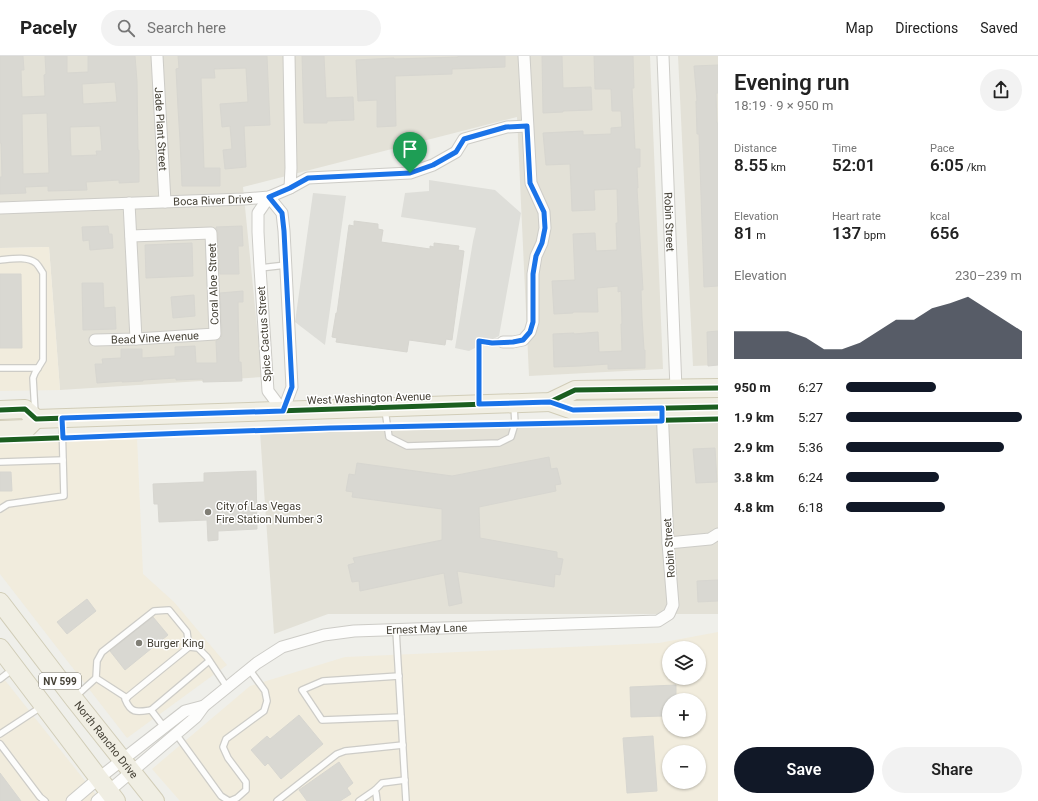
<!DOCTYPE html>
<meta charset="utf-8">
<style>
:root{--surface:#fff;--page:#f2f2f2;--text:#222;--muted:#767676;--line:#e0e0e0;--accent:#111827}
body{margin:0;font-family:Roboto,sans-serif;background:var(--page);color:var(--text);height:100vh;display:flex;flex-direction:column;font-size:15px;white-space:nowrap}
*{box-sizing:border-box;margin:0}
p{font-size:13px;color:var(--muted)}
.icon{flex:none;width:22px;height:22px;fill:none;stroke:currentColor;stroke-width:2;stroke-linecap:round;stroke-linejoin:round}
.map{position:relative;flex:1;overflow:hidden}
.details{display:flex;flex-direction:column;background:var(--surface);width:320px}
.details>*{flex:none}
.fabs{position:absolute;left:662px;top:585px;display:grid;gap:8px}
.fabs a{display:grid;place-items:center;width:44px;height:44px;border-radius:50%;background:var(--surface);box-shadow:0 1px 3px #0004;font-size:20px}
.pin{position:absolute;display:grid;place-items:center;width:34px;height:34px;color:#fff;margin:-41px -17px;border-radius:50% 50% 50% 0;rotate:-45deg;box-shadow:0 0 4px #0007}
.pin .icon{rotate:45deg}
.round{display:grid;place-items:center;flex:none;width:42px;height:42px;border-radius:21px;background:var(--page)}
.summary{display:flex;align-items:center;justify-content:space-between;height:68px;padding:0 16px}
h1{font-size:22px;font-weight:600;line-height:30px}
.metrics{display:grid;grid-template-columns:repeat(3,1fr);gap:6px;height:68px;padding:4px 16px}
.metrics div{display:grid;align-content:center}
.metrics b{font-size:17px;font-weight:600}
.metrics small{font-size:11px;font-weight:400}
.metrics p{font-size:11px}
.chart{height:112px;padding:8px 16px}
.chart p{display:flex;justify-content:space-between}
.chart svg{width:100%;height:72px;margin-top:4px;fill:var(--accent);opacity:.7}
.primary-button{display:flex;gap:8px;margin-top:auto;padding:8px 16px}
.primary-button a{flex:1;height:46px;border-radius:24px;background:var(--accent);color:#fff;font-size:16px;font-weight:600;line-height:46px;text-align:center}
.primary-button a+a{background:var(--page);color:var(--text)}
ul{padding:0 16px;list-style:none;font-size:13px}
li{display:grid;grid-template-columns:64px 48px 1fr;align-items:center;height:30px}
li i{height:10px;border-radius:5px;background:var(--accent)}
header{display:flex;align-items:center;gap:24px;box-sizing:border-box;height:56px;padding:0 20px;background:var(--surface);border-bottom:1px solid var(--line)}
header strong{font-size:19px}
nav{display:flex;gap:22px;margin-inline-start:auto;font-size:14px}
.search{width:280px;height:36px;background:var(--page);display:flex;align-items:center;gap:10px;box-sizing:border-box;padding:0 14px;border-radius:22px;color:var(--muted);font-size:15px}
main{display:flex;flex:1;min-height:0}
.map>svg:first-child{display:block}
.residential{fill:#e3e1d7}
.commercial{fill:#f1ecdd;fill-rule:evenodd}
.parking{fill:#deded9}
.building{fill:#d9d8d2;stroke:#d7d6d0;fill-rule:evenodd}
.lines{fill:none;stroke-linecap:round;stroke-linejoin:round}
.lane-casing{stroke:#cdccc7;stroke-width:8}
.street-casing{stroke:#cdccc7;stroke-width:13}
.primary-casing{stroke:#d1cdb8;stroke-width:20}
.lane{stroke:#fdfdfc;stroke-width:5.5}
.street{stroke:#fdfdfc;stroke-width:11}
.primary{stroke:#f0eee3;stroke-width:18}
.cycleway-casing{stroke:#fff;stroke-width:8}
.cycleway{stroke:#1b5e20;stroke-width:5}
.route-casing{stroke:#fff;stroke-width:8}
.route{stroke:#1a73e8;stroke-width:5}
.poi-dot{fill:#807e75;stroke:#fff;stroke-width:1.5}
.labels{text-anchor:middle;stroke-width:3;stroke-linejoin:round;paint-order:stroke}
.shield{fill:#fff;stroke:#7d7a72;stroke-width:1}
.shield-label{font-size:10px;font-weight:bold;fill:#454136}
.street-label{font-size:11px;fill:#454136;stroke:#fff}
.poi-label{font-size:11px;fill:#454136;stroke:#fff;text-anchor:start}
</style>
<header>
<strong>Pacely</strong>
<div class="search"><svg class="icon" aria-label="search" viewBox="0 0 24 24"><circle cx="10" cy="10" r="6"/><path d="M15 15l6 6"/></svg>Search here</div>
<nav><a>Map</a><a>Directions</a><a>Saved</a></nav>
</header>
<main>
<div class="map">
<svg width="718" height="745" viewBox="0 0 718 745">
<rect width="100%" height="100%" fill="#efefea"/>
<g class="residential">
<polygon points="0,0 650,0 663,313 529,320 517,61 243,131 262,321 60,334 49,191 0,192"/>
<polygon points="678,0 718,0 718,309 693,310"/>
<polygon points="718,360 718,558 328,558 274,578 260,376"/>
</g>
<g class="commercial">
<polygon points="49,191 60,334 0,335 0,192"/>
<polygon points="137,381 143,518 174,546 227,609 127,682 0,518 0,385"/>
<path d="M718,576V745H180L152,713L250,630L345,601L659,587ZM669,592H699V622H669ZM669,644H699V674H669ZM669,696H699V726H669Z"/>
<polygon points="0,618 101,745 0,745"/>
</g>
<g class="parking">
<polygon points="429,124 495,134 521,157 499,280 469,295 455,292 473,185 476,172 401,161 405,137 429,135"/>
<polygon points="313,137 346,140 325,289 295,266"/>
</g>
<g class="building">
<path d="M0,0H23L24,14H21L22,41L45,40L44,19L46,18L45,0H67V17L88,16V0H135L137,25L138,94H139V126L119,127V124L86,126L87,134L48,135V130L25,131L26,137L0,138V121H2L1,87H0ZM115,26L117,46L83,48L82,28ZM47,57L49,117L23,118L22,59V58ZM100,70L102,95H96L97,99L71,100L70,71Z"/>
<polygon points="178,0 267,0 270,69 244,70 246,111 225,113 223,94 232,93 230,70 222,71 220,48 248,46 246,12 214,13 215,22 201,22 204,112 220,112 220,130 182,130 180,84 178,52 176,13 179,12"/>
<polygon points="302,0 324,0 326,42 353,41 354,64 327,65 327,67 304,67"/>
<polygon points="458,0 505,0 505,11 452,13 452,18 395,20 396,70 377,71 377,44 358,45 356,4 394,2 394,3 458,1"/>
<polygon points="542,0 562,0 563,32 591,31 592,54 563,55 563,56 543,57"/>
<polygon points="594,0 633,0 634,32 632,32 635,93 640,93 640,111 637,111 638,132 637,132 643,234 641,234 642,262 644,294 645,294 645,312 608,313 608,308 580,310 554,311 553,278 574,277 574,278 598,276 599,296 622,295 621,268 622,268 621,235 618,236 618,230 597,232 598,256 573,256 573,257 554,258 552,225 575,224 573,178 595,177 596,195 617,194 616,167 618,167 617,133 594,134 595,154 572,155 570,108 546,109 543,77 583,75 583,79 611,78 611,72 622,71 621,55 612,55 611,33 595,33"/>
<polygon points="718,9 718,37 716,37 717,67 718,67 718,230 704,231 699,78 697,78 696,45 697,45 694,10"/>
<polygon points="354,165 378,168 378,173 383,174 381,186 430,193 430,190 434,191 434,187 459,190 458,194 464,195 452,284 446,283 445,289 409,284 407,296 336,286 337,282 332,281 336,257 337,257 349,169 354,170"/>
<polygon points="108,170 109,178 112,178 113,192 90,194 89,184 83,185 82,171"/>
<polygon points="242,170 243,190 238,190 239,218 220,218 218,177 216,171"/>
<polygon points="192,187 193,220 146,222 145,189"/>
<polygon points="0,218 21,218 22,292 0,292"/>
<polygon points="82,227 103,227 104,252 115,251 116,273 83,274"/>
<polygon points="243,235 243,246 238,246 239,306 241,306 242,325 203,326 203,323 176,324 176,322 143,324 143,325 122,326 122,325 97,327 95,308 103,308 102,303 121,302 121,293 142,293 142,302 175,300 175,291 195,290 196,307 217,307 216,285 221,282 222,278 220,237"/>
<polygon points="194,239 195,260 173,262 171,241"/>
<polygon points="718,275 718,309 708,310 707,276"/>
<polygon points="715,392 717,426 696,427 693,393"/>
<polygon points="549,401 551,413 557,412 561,428 555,429 556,435 479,451 480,482 557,496 557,502 563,503 560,519 555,518 554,531 457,515 462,547 449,550 444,517 360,535 359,525 352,526 348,509 355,507 353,502 442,484 442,453 352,441 353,436 346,435 349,418 355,419 357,407 452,420"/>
<polygon points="256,415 257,473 218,475 218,484 208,485 207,464 159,466 158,448 154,448 153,428 204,426 204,417"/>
<polygon points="0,416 11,416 12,435 0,435"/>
<polygon points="718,524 718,545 698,546 697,525"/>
<polygon points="87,543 96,555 67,578 57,566"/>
<polygon points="153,561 168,579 125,614 110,595"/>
<polygon points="676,629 676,644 669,644 669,653 662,653 663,660 631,661 630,631"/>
<polygon points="299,659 323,688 281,723 268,707 265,710 251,694 267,680 270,683"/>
<polygon points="653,680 657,735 627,737 623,682"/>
<polygon points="339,706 353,727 347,732 351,738 340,745 307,745 299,734"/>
<polygon points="0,717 21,745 0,745"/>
</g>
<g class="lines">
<g class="lane-casing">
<g id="lane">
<path d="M0,204C11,203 27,200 36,207C39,210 41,214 43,217V304L35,317L33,322L35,357"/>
<polyline points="260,212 286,209"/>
<polyline points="0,312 38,312"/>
<polyline points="479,347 479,285 492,287 503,286"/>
<polyline points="385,354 389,381 407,390 499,387 511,381 515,368 514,350"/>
<polyline points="0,406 63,404"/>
<polyline points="0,453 8,448 64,440 62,365"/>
<polyline points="396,574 406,745"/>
<polyline points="399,620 323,625 302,634 322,664 401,661"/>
<polyline points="96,622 127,642"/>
<polyline points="0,623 13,613"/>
<polyline points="75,641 96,622 97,605 102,596 154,555 169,554 187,576 189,591"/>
<polyline points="151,654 209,605"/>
<path d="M164,671L151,654C137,656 131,658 125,643L189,591L198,592L207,601L227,631"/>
<polyline points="0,678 41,651"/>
<polyline points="176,678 221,740 229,745"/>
<polyline points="0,688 40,741 45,745"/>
<polyline points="230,745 237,742 246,734 246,726 228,702 223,691 226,683 264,655 267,645 265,635 249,613"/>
<polyline points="277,745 337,698 345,695 403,689"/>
<polyline points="359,745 375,734"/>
<polyline points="377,745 376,737 375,734 382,727 405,724"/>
</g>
</g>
<g class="street-casing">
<g id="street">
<path id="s1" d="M157,0L165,146"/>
<polyline points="289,0 291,112 290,132"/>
<path id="s2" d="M663,0L676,333"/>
<polygon points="269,141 282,157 284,175 292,331 283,355 268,335 260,212 258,176 258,157"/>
<polyline points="129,147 136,283"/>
<path id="s3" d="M0,152L244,143L269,141L290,132L308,122L410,117L433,109L456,96L464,83L507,71L527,70"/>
<path id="s4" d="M95,284L136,283L215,278L211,177L131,180"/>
<polyline points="503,286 513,286 523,284 530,276 533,266 533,218 536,200 542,187 545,172 544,156 531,127 524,0"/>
<polyline points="668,487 710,483 718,478"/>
<polyline points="72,745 99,722 185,655 204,650"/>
<path id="s5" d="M97,745L196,661L204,650L257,607L282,591L324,579L354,575L658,565L669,558L673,549L668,487L662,352"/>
</g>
</g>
<g class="primary-casing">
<g id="primary">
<polyline points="550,346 573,354 718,351"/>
<polyline points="0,354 25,353 36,363 550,346 575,334 718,332"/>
<polyline points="0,374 26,373 36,363"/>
<path id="s6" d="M0,546L74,643L155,745"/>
<polyline points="0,592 116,745"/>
</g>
</g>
<use href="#lane" class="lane"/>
<use href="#street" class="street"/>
<use href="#primary" class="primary"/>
<g class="cycleway-casing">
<g id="cycleway">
<polyline points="550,346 573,354 718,351"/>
<polyline points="0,354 25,353 36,363 550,346 575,334 718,332"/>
<polyline points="0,384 330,372 718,363"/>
</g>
</g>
<use href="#cycleway" class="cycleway"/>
</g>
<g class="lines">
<g class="route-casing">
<polygon id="route" points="527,70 530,127 544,156 545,172 542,187 536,200 533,218 533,266 530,276 523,284 513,286 492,287 479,285 479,348 550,346 573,354 662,352 662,365 330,372 186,377 63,382 62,362 283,355 292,331 284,175 282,157 269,141 290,132 308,122 410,117 433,109 456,96 464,83 506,71"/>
</g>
<use href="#route" class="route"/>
</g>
<g class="poi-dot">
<circle cx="208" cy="456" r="4"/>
<circle cx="139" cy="587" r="4"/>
</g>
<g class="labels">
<rect class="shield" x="39" y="617" width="42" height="16" rx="3"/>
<g class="shield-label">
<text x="60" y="629">NV 599</text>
</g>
<g class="street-label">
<text dy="4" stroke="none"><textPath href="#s1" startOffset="73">Jade Plant Street</textPath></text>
<text dy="4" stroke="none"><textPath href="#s3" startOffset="213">Boca River Drive</textPath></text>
<text dy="4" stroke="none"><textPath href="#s2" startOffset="166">Robin Street</textPath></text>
<text transform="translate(213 228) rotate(-92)" y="4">Coral Aloe Street</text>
<text transform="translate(264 278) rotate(-94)" y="4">Spice Cactus Street</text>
<text dy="4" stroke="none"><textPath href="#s4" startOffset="60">Bead Vine Avenue</textPath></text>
<text transform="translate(369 342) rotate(-2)" y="4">West Washington Avenue</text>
<text transform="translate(669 492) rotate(-94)" y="4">Robin Street</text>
<text dy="4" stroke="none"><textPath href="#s5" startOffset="388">Ernest May Lane</textPath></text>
<text dy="4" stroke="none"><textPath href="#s6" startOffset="174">North Rancho Drive</textPath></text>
</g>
<g class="poi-label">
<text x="216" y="454">City of Las Vegas<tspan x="216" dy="13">Fire Station Number 3</tspan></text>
<text x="147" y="591">Burger King</text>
</g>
</g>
</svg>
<div class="fabs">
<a><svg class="icon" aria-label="layers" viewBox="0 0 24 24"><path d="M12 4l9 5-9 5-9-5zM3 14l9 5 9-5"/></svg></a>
<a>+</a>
<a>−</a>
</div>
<div class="pin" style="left:410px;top:117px;background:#1e9e55"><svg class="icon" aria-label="arrive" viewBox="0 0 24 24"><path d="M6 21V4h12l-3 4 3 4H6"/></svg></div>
</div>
<section class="details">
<div class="summary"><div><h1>Evening run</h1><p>18:19 · 9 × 950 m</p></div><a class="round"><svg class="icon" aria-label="share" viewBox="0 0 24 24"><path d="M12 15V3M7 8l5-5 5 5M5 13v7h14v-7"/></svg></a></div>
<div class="metrics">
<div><p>Distance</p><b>8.55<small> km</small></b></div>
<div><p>Time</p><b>52:01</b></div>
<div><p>Pace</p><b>6:05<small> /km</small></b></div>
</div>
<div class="metrics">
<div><p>Elevation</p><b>81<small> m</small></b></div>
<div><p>Heart rate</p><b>137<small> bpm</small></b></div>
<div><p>kcal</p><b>656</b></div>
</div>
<div class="chart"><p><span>Elevation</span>230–239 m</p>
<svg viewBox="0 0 160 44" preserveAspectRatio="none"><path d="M0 44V27L10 27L20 27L30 27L40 31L50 38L60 38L70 34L80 27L90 20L100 20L110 13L120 10L130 6L140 13L150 20L160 27V44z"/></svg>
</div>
<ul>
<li><b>950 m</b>6:27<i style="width:51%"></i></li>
<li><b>1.9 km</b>5:27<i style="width:100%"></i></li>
<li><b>2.9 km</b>5:36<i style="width:90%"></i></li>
<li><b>3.8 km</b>6:24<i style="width:53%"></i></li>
<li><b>4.8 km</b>6:18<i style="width:56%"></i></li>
</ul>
<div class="primary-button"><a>Save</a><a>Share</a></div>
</section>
</main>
